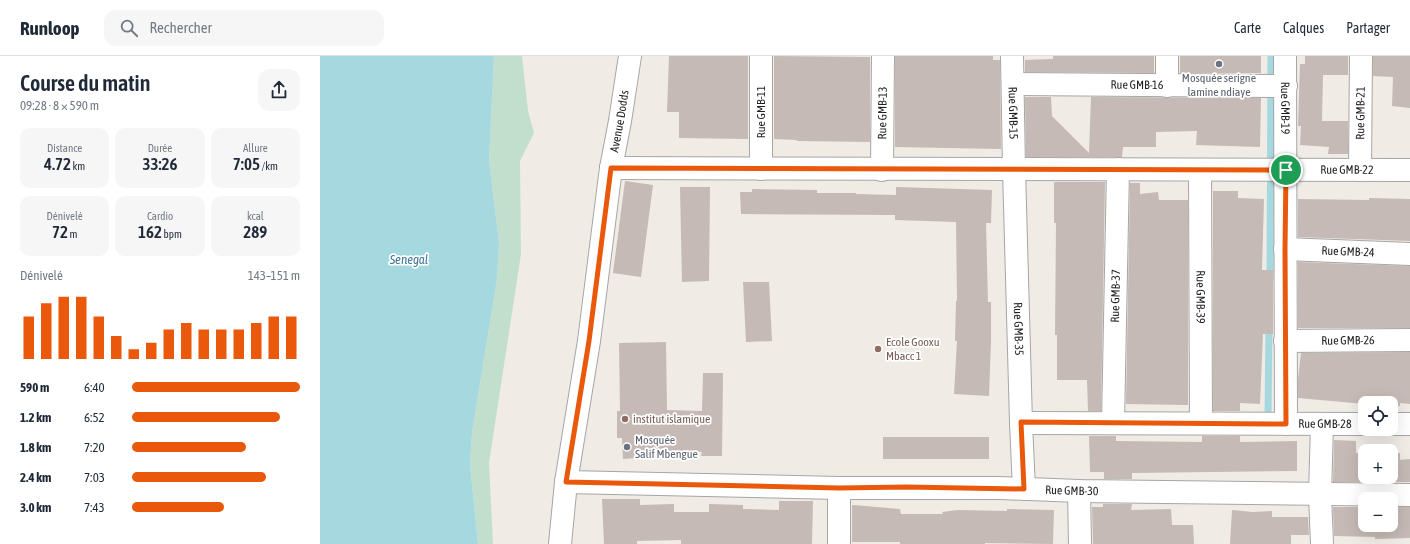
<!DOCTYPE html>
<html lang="fr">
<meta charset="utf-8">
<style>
:root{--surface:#fff;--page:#f6f6f7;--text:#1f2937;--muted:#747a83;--line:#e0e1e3;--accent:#ea580c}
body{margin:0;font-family:"Asap Condensed",sans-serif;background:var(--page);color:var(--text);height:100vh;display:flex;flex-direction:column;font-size:15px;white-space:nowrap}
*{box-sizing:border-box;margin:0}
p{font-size:13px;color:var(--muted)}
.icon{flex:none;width:22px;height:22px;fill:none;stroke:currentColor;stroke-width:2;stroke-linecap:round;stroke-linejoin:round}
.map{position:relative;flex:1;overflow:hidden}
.sheet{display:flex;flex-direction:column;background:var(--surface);width:320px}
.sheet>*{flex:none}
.fabs{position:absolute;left:1038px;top:340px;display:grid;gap:8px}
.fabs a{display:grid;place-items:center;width:40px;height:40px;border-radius:8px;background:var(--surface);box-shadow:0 4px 16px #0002;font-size:20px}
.pin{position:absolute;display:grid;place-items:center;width:34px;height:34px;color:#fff;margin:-17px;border:2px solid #fff;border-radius:50%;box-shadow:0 1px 4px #0007}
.round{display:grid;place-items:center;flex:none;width:42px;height:42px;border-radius:12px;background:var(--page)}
.headline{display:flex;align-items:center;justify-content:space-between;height:68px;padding:0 20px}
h1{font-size:22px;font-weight:600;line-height:30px}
.metrics{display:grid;grid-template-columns:repeat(3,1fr);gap:6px;height:68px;padding:4px 20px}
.metrics div{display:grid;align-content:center;border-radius:10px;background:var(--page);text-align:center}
.metrics b{font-size:17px;font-weight:600}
.metrics small{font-size:11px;font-weight:400}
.metrics p{font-size:11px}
.chart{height:112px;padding:8px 20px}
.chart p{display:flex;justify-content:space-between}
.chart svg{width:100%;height:72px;margin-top:4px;stroke:var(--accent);stroke-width:6}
ul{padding:0 20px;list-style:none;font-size:13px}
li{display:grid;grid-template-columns:64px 48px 1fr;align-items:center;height:30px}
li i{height:10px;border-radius:5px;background:var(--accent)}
header{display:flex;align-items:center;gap:24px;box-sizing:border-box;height:56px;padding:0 20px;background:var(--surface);border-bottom:1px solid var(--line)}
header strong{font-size:19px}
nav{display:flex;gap:22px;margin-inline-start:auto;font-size:14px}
.search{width:280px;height:36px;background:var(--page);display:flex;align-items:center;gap:10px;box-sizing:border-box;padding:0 14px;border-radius:12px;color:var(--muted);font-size:15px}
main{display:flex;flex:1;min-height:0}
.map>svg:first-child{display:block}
.wetland{fill:#c2dfce}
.water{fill:#a5d8df}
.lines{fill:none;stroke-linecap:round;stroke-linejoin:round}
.stream{stroke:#a5d8df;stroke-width:7}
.building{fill:#c5bab5}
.minor-casing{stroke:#a6a6a6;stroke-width:24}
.minor{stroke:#fff;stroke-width:22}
.route-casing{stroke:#fff;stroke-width:8}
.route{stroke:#ea580c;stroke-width:5}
.worship-dot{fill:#6b7280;stroke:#fff;stroke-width:1.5}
.education-dot{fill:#8d6e63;stroke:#fff;stroke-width:1.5}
.labels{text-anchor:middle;stroke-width:3.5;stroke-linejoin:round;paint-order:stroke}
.worship-label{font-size:12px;fill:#5b616d;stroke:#fff}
.street-label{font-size:12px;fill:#1f1f1f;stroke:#fff}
.education-label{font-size:12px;fill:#785e54;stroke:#fff;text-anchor:start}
.water-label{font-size:13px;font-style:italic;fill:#41779a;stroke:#fff}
</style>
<header>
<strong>Runloop</strong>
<div class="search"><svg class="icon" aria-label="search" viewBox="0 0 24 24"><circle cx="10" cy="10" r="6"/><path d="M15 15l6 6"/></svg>Rechercher</div>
<nav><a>Carte</a><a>Calques</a><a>Partager</a></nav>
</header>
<main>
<section class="sheet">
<div class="headline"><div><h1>Course du matin</h1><p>09:28 · 8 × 590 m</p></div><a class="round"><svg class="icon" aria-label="share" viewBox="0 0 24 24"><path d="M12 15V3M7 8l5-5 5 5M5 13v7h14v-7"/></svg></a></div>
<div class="metrics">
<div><p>Distance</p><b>4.72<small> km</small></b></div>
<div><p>Durée</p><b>33:26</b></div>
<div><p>Allure</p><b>7:05<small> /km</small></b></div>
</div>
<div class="metrics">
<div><p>Dénivelé</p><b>72<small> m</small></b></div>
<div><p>Cardio</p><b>162<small> bpm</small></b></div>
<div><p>kcal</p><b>289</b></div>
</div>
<div class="chart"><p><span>Dénivelé</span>143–151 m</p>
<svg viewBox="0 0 160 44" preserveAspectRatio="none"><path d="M5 44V18M15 44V10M25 44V6M35 44V6M45 44V18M55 44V30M65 44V38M75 44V34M85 44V26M95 44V22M105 44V26M115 44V26M125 44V26M135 44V22M145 44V18M155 44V18"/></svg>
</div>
<ul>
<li><b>590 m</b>6:40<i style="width:100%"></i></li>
<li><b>1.2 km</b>6:52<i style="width:88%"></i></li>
<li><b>1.8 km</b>7:20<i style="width:68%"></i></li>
<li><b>2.4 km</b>7:03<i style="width:80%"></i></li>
<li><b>3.0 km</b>7:43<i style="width:55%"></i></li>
</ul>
</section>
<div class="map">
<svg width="1090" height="488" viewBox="0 0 1090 488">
<rect width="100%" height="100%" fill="#f0ebe5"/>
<polygon class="wetland" points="174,0 202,0 208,55 214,77 200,105 201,198 169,407 173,488 158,488 150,408 152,377 177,223 179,186 169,104"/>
<polygon class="water" points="0,0 174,0 169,104 179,186 177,223 152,377 150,408 158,488 0,488"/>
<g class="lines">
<g class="stream">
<polyline points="950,224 951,0"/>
<polyline points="948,363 949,270"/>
</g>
</g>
<g class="building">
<polygon points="349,0 428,0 428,83 359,82 359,56 347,56"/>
<polygon points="454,0 550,1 550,86 477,85 477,84 454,83"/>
<polygon points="575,0 673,0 673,4 680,4 681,93 575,91"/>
<polygon points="733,0 834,0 834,17 705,16 705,4 733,3"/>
<rect x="860" y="0" width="81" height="17"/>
<polygon points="985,0 1028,0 1028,19 1003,19 1002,65 1028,65 1028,98 1008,98 1009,91 980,89 981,70 978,70 980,8 985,8"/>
<polygon points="1053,0 1090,0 1090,52 1072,50 1073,21 1053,20"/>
<polygon points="705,41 731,41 732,60 769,97 771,41 941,42 940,91 876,89 877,75 836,76 836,91 803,91 802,101 706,101"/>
<polygon points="305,125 333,129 321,221 293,217"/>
<polygon points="734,126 785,126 781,355 768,355 767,324 737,324 737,279 735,279 736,167 734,167"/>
<polygon points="810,127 820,127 820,138 838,136 839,144 868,144 868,349 806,348"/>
<polygon points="360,131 390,131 389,225 362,226"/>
<polygon points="576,131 672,134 671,167 666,167 668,246 671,246 671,285 669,340 634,338 637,285 635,285 636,245 637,245 636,166 575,164 575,159 421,158 420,136 432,136 432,133 497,134 497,137 536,137 536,138 576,139"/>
<polygon points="893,135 918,135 918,142 944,143 942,214 953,214 953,278 943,278 940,348 920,347 920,355 893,355"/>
<polygon points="1049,142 1090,143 1090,185 978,181 978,143 1049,144"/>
<polygon points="978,206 1090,210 1090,272 978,272"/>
<polygon points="423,226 449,226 452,285 426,286"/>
<polygon points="346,286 347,354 382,355 383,317 403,317 402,400 381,400 382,396 330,394 331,401 303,403 302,382 297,382 297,355 300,355 299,287"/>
<polygon points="1090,296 1090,348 1080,347 1080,350 1071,350 1071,347 1045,347 1045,348 978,342 978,323 981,297"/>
<polygon points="769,380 796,380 796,385 882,386 882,380 920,380 920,386 977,385 977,415 812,417 812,423 784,423 784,416 770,416"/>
<rect x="563" y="381" width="106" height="22"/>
<polygon points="1014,384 1036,385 1036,397 1045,396 1045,421 1071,421 1071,397 1080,397 1080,404 1090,403 1090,426 1013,426"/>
<polygon points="282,443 320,443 320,449 354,448 354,456 389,456 389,448 423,449 423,453 459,454 459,445 493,445 492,488 361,488 361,484 317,485 317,488 284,488"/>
<polygon points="783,448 812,448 811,454 851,453 852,469 873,469 874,488 773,488 772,451 783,451"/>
<polygon points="533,449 580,453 581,458 623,458 622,456 638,454 687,455 687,453 734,454 733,488 665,487 665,488 580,488 580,486 532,486 532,450"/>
<polygon points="1013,451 1045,451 1045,469 1071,469 1071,451 1090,451 1090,482 1055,483 1055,481 1014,480"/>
<polygon points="912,454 933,456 952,455 952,461 988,461 989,479 971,479 971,488 910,488"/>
</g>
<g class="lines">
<g class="minor-casing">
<g id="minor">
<path id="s1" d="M692,0L694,113L701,367L704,433"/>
<polyline points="847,0 847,30"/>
<path id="s2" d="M965,0L966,368"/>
<path id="s3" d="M693,28L966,30"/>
<path id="s4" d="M291,112L1090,114"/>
<polyline points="441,113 441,0"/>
<path id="s5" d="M562,114L563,0"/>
<path id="s6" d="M880,114L881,367"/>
<path id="s7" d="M1040,114L1041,0"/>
<path id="s8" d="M965,193L1090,198"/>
<path id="s9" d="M965,285L1090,284"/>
<path id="s10" d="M701,367L1045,368"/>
<path id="s11" d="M793,367L798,113"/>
<polyline points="1071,368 1090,368"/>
<path id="s12" d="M246,426L519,432H680L759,435L1090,439"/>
<polyline points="519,432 519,488"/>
<polyline points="759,435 760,488"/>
<path id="s13" d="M240,488L246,426L269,285L291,112L300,65L310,0"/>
<polyline points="1002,488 1000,439 1002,368"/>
</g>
</g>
<use href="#minor" class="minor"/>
</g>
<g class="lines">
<g class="route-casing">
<polygon id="route" points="291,112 966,114 965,193 966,368 701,366 704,433 587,431 519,432 246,426 269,285"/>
</g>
<use href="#route" class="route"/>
</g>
<g class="worship-dot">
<circle cx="899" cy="8" r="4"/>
<circle cx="307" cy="391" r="4"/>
</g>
<g class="education-dot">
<circle cx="558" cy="293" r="4"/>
<circle cx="305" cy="363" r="4"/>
</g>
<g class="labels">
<g class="worship-label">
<text x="899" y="26">Mosquée serigne<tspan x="899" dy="14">lamine ndiaye</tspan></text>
<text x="315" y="388" text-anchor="start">Mosquée<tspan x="315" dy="14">Salif Mbengue</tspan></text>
</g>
<g class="street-label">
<text dy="4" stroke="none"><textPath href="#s3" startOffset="124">Rue GMB-16</textPath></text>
<text dy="4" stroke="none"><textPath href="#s2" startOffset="52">Rue GMB-19</textPath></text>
<text transform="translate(441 56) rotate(-90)" y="4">Rue GMB-11</text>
<text dy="4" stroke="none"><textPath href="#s5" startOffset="57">Rue GMB-13</textPath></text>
<text dy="4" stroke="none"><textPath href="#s1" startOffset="57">Rue GMB-15</textPath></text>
<text dy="4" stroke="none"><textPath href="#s7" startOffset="57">Rue GMB-21</textPath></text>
<text dy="4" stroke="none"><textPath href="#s13" startOffset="427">Avenue Dodds</textPath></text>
<text dy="4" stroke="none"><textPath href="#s4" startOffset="736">Rue GMB-22</textPath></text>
<text dy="4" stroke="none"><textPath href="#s8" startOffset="63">Rue GMB-24</textPath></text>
<text dy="4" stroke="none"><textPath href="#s11" startOffset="127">Rue GMB-37</textPath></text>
<text dy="4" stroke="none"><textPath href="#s6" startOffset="127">Rue GMB-39</textPath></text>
<text dy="4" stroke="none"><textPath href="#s1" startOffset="273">Rue GMB-35</textPath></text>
<text dy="4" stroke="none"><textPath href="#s9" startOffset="63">Rue GMB-26</textPath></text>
<text dy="4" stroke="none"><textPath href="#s10" startOffset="304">Rue GMB-28</textPath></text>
<text dy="4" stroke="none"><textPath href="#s12" startOffset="506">Rue GMB-30</textPath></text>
</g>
<g class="education-label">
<text x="566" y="290">Ecole Gooxu<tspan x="566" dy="14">Mbacc 1</tspan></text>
<text x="313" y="367">institut islamique</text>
</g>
<g class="water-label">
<text x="89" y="208">Senegal</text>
</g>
</g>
</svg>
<div class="fabs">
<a><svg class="icon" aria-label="locate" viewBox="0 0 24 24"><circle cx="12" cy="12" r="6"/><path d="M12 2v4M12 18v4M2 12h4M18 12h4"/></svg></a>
<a>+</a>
<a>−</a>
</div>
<div class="pin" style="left:966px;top:114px;background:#1e9e55"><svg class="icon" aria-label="arrive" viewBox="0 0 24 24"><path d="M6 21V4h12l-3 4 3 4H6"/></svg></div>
</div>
</main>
